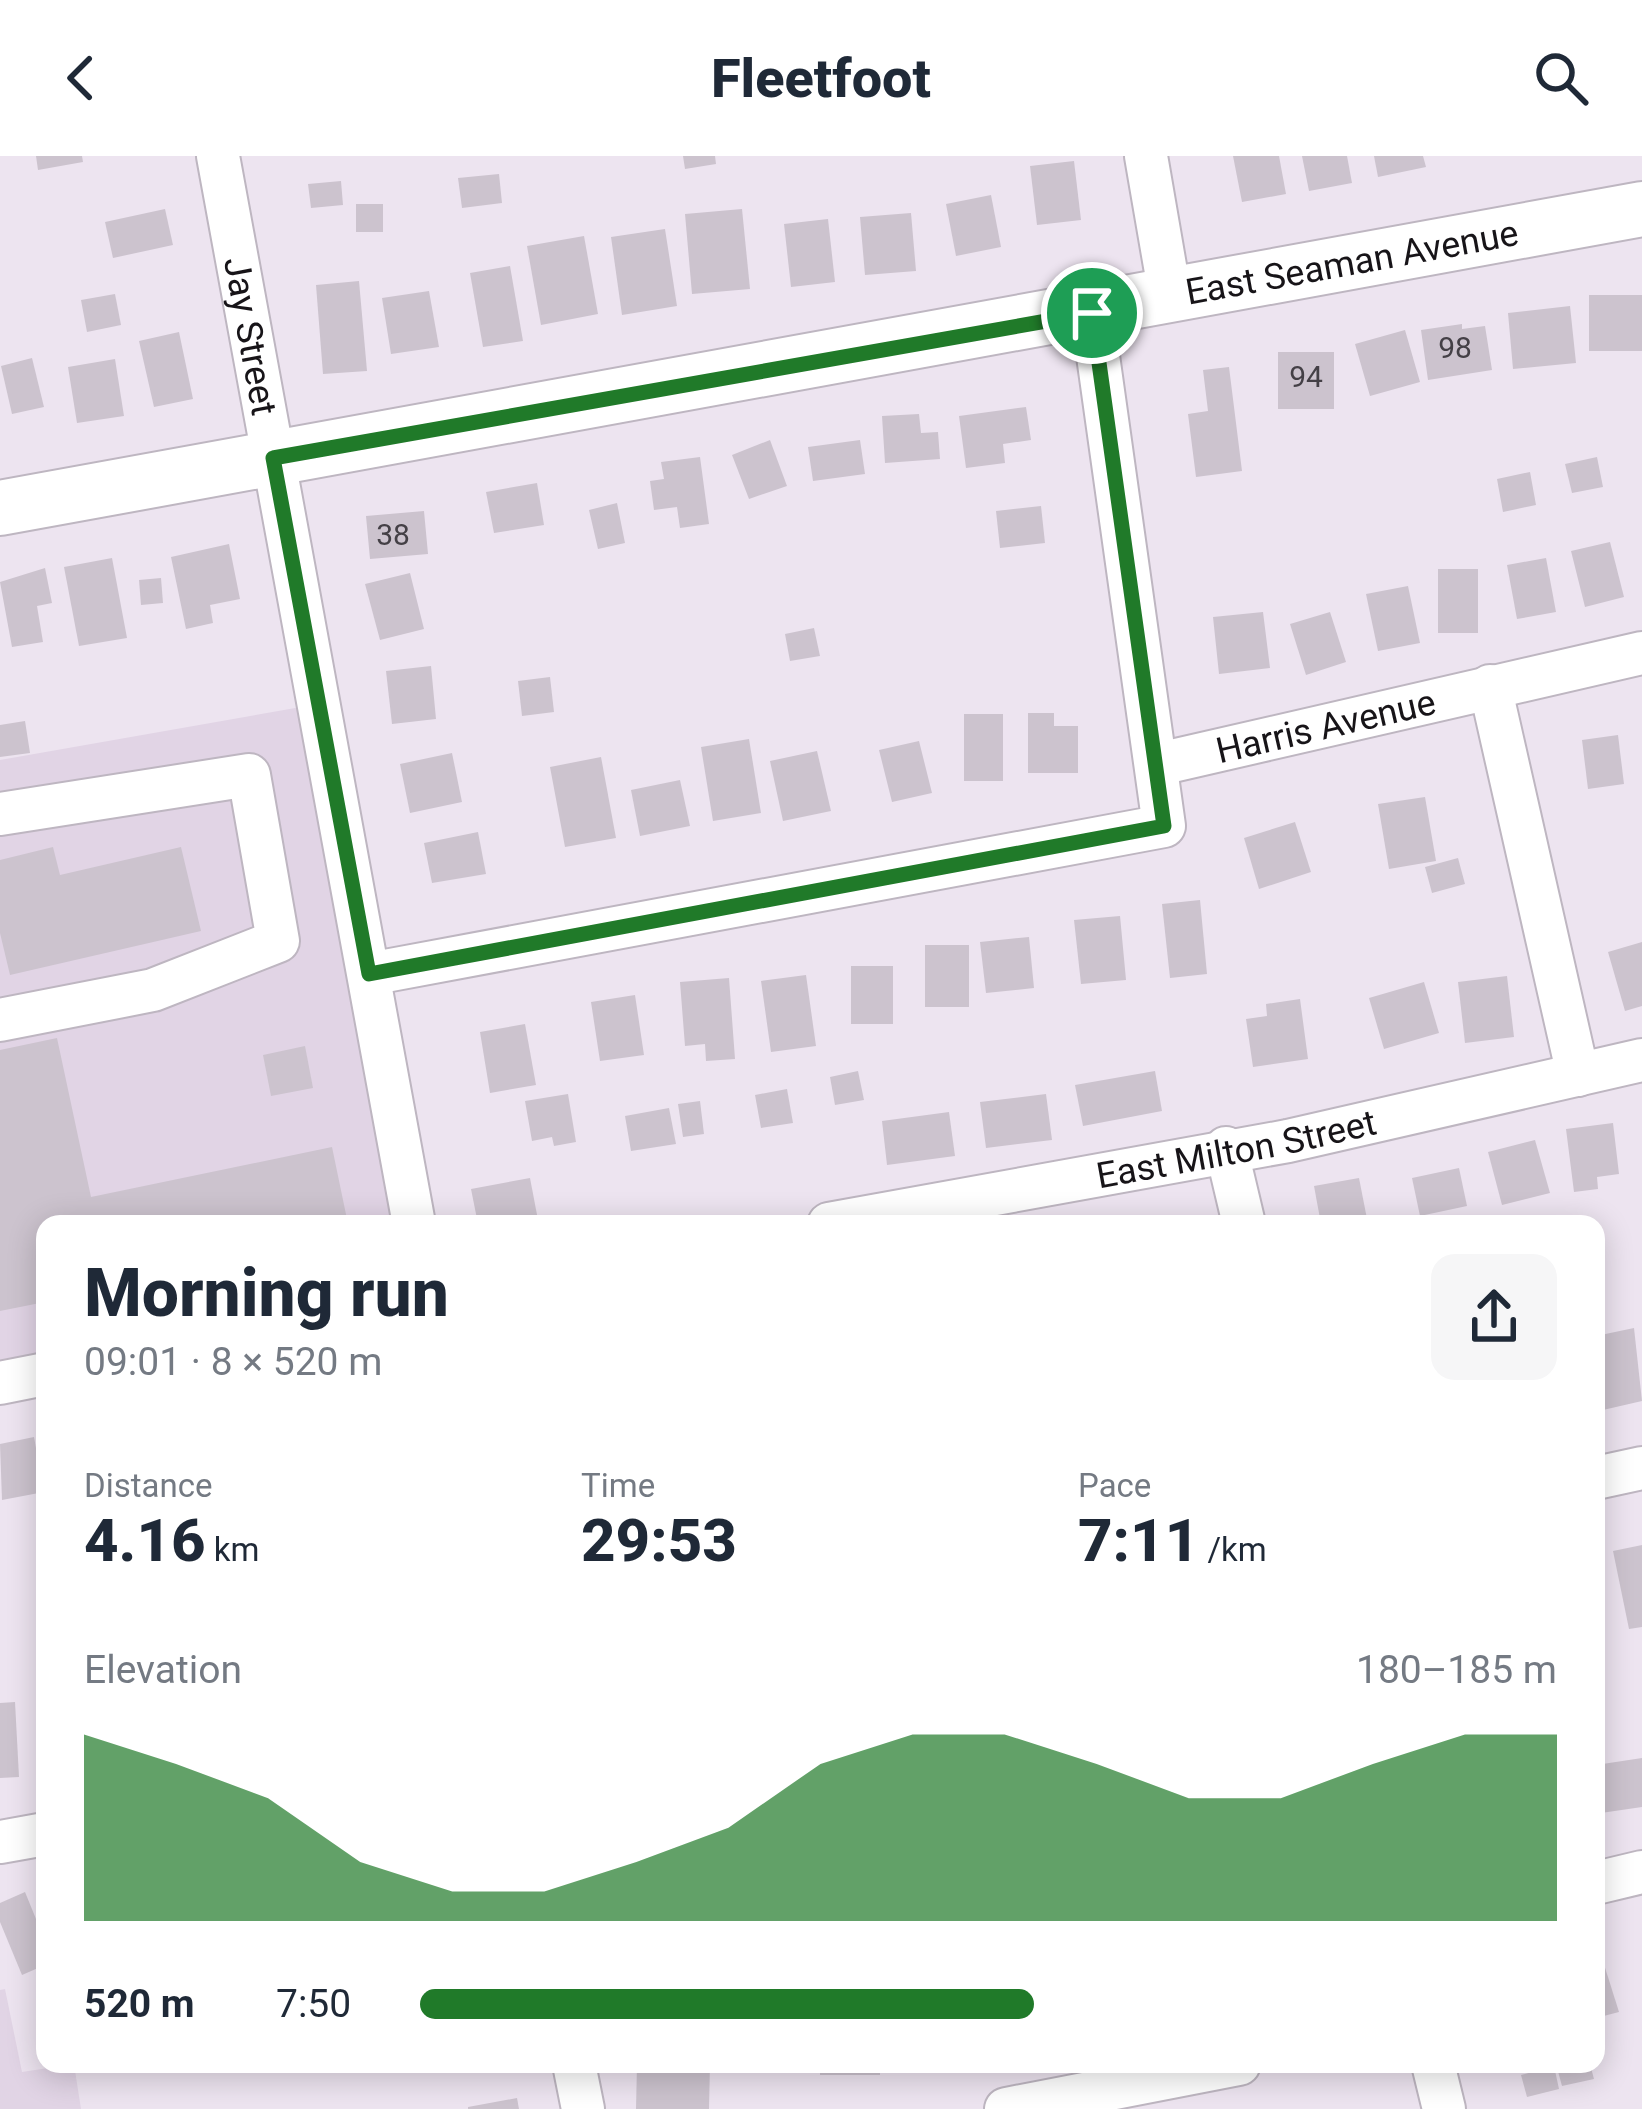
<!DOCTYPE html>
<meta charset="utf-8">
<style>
:root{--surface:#fff;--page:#f6f6f7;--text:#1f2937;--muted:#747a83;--accent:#207a29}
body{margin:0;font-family:Roboto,sans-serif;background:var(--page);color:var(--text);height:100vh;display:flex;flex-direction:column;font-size:45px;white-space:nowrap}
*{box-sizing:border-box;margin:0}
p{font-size:39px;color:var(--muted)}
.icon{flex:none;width:66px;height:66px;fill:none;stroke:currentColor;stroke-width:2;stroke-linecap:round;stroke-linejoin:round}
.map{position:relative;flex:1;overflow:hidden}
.panel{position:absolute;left:36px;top:1059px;width:1569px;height:858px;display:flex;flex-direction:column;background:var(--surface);border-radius:24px;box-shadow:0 6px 30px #0003}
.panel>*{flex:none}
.pin{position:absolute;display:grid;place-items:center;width:102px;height:102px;color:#fff;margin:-51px;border:6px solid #fff;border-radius:50%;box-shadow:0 3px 12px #0007}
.round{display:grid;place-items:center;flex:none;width:126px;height:126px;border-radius:24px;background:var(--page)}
.head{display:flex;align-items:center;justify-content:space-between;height:204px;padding:0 48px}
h1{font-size:66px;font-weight:800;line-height:90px}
.metrics{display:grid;grid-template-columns:repeat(3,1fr);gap:18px;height:204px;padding:12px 48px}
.metrics div{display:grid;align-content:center}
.metrics b{font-size:60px;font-weight:800}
.metrics small{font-size:33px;font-weight:400}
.metrics p{font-size:33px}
.chart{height:336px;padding:24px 48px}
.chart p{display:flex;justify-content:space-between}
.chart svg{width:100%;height:216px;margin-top:12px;fill:var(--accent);opacity:.7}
ul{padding:0 48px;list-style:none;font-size:39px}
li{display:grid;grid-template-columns:192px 144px 1fr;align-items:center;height:90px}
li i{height:30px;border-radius:15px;background:var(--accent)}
header{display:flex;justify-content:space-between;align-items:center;height:156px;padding:0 48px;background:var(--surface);font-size:54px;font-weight:800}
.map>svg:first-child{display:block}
.built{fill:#e1d4e5}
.building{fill:#ccc3ce}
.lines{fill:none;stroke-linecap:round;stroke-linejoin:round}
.minor-casing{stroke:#beb6c1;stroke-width:46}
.major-casing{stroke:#beb6c1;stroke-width:58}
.minor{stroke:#fff;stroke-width:42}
.major{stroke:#fff;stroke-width:54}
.route-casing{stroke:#fff;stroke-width:24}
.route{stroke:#207a29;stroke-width:15}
.labels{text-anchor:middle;stroke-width:9;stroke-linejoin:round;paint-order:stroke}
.number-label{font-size:30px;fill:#444046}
.street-label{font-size:36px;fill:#171418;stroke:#ede4f0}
</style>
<header><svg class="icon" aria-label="back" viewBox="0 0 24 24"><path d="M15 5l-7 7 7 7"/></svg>Fleetfoot<svg class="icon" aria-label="search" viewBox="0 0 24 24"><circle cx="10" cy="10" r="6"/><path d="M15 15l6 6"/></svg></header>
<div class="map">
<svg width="1642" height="1953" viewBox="0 0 1642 1953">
<rect width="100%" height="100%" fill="#ede4f0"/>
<g class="built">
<polygon points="318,548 413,1068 45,1068 45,1206 0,1215 0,604"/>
<polygon points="5,1833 22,1916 74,1908 81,1953 0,1953 0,1834"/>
</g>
<g class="building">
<polygon points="36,0 82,0 83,6 38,14"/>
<polygon points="683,0 715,0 716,8 685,13"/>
<polygon points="1233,0 1279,0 1286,38 1242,46"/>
<polygon points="1302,0 1347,0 1352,27 1309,35"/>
<polygon points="1374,0 1423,0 1426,11 1378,21"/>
<polygon points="1074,5 1081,64 1037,69 1030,10"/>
<polygon points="499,18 502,47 462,52 458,22"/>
<polygon points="341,25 343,49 311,52 308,28"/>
<polygon points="991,39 1001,91 956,100 946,48"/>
<rect x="356" y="48" width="27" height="28"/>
<polygon points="165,53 173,89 113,102 105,66"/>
<polygon points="742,53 750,133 692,138 685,58"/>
<polygon points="911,57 916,115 865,119 860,61"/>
<polygon points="828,63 835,126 791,131 784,68"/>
<polygon points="665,73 677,150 622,159 611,81"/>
<polygon points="584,80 598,158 541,169 527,90"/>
<polygon points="510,110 523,185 483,191 470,117"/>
<polygon points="359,125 367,215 323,218 316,129"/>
<polygon points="429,135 439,191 391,198 382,142"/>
<polygon points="115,138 121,169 87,176 81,144"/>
<rect x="1589" y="139" width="53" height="56"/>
<polygon points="1570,150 1576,207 1513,213 1508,157"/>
<polygon points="1462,168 1462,173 1485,170 1492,214 1428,224 1421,174"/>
<polygon points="1405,174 1420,226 1370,240 1355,188"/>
<polygon points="179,176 193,243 154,251 139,185"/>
<rect x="1278" y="196" width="56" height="57"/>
<polygon points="32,202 44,251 12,258 1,210"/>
<polygon points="115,203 124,260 77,267 68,211"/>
<polygon points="1229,211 1242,315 1196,321 1188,258 1208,255 1203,214"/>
<polygon points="1026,251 1031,284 1003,288 1005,307 966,312 959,260"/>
<polygon points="919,258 921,277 938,276 940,303 885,307 882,260"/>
<polygon points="770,284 787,330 749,343 732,299"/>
<polygon points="860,284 865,318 813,325 808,291"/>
<polygon points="700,301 709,368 680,372 677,351 654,354 650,325 664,323 661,306"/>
<polygon points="1597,301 1603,331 1572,337 1565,308"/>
<polygon points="1530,316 1536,349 1503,356 1497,323"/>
<polygon points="537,327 544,369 494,377 486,336"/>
<polygon points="617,347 625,387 598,393 589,354"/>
<polygon points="1041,350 1045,387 1000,392 996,355"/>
<polygon points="424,355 428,398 370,403 366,360"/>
<polygon points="1610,386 1624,441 1585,451 1571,395"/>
<polygon points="229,388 240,443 210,449 213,467 186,473 171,401"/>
<polygon points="112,402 127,482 79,490 64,411"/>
<polygon points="1546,402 1556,456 1517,463 1507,409"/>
<polygon points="45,412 52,447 37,450 43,486 12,491 0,426"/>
<rect x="1438" y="413" width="40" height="64"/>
<polygon points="410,417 424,473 380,484 365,428"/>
<polygon points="161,422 163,447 141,449 139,424"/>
<polygon points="1408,430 1420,487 1378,495 1366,438"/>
<polygon points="1263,456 1270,512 1219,518 1213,461"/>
<polygon points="1330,456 1346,506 1306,519 1290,468"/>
<polygon points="814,472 820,500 790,505 785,478"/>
<polygon points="431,510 436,563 392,568 386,515"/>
<polygon points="550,521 554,556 522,560 518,525"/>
<polygon points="1028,557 1054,557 1054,570 1078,570 1078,617 1028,617"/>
<rect x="964" y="558" width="39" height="67"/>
<polygon points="25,565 30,597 0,601 0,569"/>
<polygon points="1618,579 1624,628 1588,633 1582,584"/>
<polygon points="749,583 761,657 713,665 701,591"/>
<polygon points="919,585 932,637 892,646 879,594"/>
<polygon points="817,595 831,655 783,665 770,605"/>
<polygon points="452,597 462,646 410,657 400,608"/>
<polygon points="601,601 616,682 565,691 550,611"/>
<polygon points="680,624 690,670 640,680 631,634"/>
<polygon points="1425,641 1436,705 1389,713 1378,648"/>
<polygon points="1295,666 1311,716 1259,733 1244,682"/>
<polygon points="478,676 486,718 432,727 424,687"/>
<polygon points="53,691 60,719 181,691 201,775 10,819 0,777 0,704"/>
<polygon points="1458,702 1465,728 1432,737 1425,711"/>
<polygon points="1200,744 1207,818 1170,822 1162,748"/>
<polygon points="1120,760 1126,824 1081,828 1074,764"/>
<polygon points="1029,781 1034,832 986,837 980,786"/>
<polygon points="1642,786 1642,850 1625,855 1608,796"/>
<rect x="925" y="789" width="44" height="62"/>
<rect x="851" y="810" width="42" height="58"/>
<polygon points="806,819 816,890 771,896 761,825"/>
<polygon points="1507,820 1514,881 1465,887 1458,826"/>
<polygon points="729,822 735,903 706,905 705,888 685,890 680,826"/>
<polygon points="1424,826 1439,877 1384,893 1369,842"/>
<polygon points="635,839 644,899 600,905 591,846"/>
<polygon points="1300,843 1308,903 1253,911 1246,863 1267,860 1266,848"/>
<polygon points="525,868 536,929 490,937 480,876"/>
<polygon points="57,882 91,1041 332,991 348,1068 45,1068 45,1146 0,1155 0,894"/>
<polygon points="305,890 313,932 271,940 263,899"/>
<polygon points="858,915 864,944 835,949 830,921"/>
<polygon points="1155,915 1162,955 1083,970 1075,929"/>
<polygon points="787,933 793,967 761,972 755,939"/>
<polygon points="568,938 576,986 554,990 552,981 532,985 525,945"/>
<polygon points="1046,938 1052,984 986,992 980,946"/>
<polygon points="700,945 704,978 683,981 678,948"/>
<polygon points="669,952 676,988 631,995 625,960"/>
<polygon points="949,956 955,1000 887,1009 882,965"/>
<polygon points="1613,967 1619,1018 1597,1021 1598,1033 1574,1036 1566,973"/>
<polygon points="1535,984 1550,1037 1502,1049 1488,996"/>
<polygon points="1459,1012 1467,1050 1420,1060 1412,1022"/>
<polygon points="530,1022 538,1064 478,1068 471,1033"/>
<polygon points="1359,1022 1368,1068 1321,1068 1314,1030"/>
<polygon points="1634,1172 1642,1245 1603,1254 1596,1180"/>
<polygon points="34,1281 44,1336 2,1344 0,1288"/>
<polygon points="1642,1389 1642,1471 1629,1473 1613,1395"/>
<polygon points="15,1546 19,1621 0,1622 0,1547"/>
<polygon points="1642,1602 1642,1651 1601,1657 1596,1609"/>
<polygon points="25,1736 45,1785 45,1809 22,1819 0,1766 0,1747"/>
<polygon points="1596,1783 1619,1856 1596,1862"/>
<polygon points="637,1908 710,1908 709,1953 636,1953"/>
<rect x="820" y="1908" width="60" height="11"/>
<polygon points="1556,1908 1590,1908 1594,1923 1562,1930"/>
<polygon points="1554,1910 1559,1933 1527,1941 1521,1919"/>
<polygon points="517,1942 519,1953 468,1953 468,1951"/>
</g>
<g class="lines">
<g class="minor-casing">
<g id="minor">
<path id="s1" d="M218,0L414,1068"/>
<polyline points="1146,0 1170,139"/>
<polyline points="1490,530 1578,919"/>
<path id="s2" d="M1159,608L1642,497"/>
<polyline points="0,658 249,619 278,785 153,834 0,864"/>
<polyline points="369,818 1164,670 1092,157"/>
<polyline points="1226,992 1244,1068"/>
<path id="s3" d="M829,1068L1288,985L1642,904"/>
<polyline points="0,1227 45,1218"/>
<polyline points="1596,1322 1642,1312"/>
<polyline points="0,1686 45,1678"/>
<polyline points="1596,1727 1642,1716"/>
<polyline points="574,1908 583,1953"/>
<polyline points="1433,1908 1444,1953"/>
<polyline points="1006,1953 1239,1908"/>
</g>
</g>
<g class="major-casing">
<g id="major">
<path id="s4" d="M0,352L1642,53"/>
</g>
</g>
<use href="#minor" class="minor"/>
<use href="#major" class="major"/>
</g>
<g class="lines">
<g class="route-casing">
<polygon id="route" points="1092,157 1164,670 369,818 273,302"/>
</g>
<use href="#route" class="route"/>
</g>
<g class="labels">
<g class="number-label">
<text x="1455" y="202">98</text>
<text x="1306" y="231">94</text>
<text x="393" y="389">38</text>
</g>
<g class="street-label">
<text dy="13" stroke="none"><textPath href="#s4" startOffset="1374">East Seaman Avenue</textPath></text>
<text dy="13" stroke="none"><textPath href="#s1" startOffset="183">Jay Street</textPath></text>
<text dy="13" stroke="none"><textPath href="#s2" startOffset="171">Harris Avenue</textPath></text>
<text dy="13" stroke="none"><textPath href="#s3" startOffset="414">East Milton Street</textPath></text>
</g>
</g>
</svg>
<div class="pin" style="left:1092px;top:157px;background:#1e9e55"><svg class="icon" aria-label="arrive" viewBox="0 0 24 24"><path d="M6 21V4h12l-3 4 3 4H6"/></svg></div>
<section class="panel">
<div class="head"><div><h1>Morning run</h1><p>09:01 · 8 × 520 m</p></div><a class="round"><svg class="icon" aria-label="share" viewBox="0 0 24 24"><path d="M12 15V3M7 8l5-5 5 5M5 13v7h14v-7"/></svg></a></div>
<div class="metrics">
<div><p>Distance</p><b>4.16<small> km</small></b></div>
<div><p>Time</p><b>29:53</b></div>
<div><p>Pace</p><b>7:11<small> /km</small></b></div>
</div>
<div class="chart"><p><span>Elevation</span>180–185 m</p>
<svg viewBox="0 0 160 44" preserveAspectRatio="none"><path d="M0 44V6L10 12L20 19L30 32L40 38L50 38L60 32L70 25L80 12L90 6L100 6L110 12L120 19L130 19L140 12L150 6L160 6V44z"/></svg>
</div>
<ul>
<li><b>520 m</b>7:50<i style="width:54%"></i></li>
</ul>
</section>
</div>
